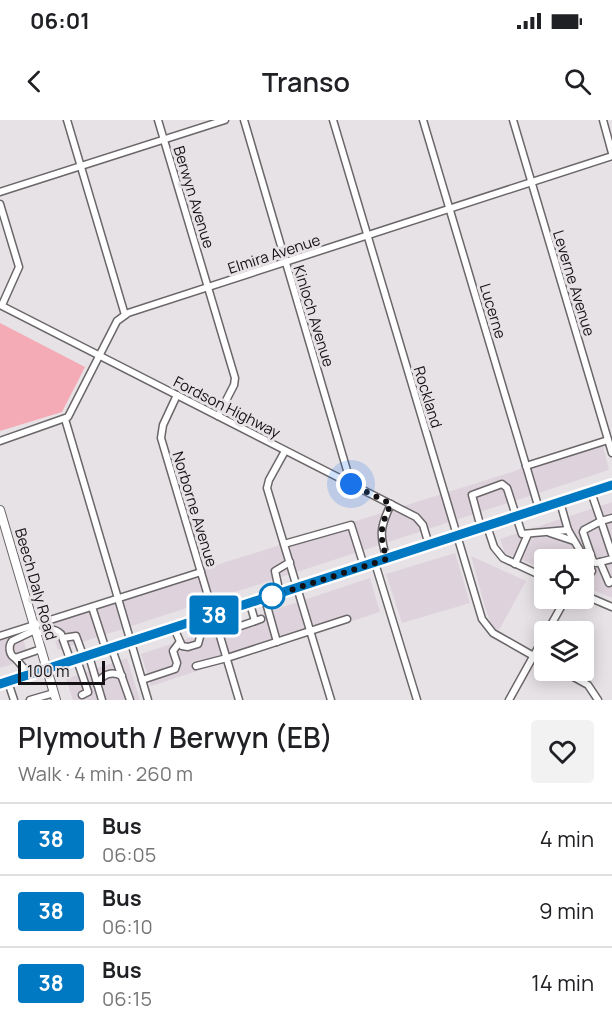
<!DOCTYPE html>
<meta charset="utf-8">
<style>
body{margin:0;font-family:Manrope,sans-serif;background:#f2f2f2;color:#202124;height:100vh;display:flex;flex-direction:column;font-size:22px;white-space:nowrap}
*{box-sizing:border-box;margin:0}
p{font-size:20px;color:#757577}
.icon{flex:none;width:33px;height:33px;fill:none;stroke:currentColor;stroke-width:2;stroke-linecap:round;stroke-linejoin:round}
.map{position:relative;height:580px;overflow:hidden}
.drawer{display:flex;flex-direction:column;background:#fff;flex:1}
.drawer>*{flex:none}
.badge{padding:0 12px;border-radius:4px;font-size:21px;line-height:39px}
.fabs{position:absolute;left:534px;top:429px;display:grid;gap:12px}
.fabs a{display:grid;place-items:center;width:60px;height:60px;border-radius:6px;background:#fff;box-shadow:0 3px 15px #0003;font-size:30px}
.scale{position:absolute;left:18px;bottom:15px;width:87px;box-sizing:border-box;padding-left:6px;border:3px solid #131113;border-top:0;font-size:16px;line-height:21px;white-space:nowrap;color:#131113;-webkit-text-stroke:4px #e7e2e6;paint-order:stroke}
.you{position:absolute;width:30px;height:30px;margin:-15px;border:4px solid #fff;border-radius:50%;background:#1a73e8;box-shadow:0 0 0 9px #1a73e833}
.map>.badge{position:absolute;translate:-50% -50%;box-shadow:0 0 0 3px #fff}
.round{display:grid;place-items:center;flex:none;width:63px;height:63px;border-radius:6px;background:#f2f2f2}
.head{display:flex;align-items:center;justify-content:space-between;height:102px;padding:0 18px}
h1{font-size:28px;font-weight:600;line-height:45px}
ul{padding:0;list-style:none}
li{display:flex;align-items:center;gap:18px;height:72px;padding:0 18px;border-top:2px solid #e0e0e0}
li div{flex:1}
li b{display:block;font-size:22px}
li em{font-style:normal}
li .badge{min-width:66px;font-weight:700;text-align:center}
.status{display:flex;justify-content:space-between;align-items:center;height:42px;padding:0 30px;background:#fff;direction:ltr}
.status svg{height:16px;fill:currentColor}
header{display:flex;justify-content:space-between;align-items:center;height:78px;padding:0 18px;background:#fff;font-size:27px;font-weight:600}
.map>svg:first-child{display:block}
</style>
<div class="status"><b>06:01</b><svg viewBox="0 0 49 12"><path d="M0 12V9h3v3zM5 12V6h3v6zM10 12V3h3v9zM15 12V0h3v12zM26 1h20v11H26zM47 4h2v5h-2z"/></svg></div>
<header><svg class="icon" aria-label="back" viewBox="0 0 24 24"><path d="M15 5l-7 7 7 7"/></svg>Transo<svg class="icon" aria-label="search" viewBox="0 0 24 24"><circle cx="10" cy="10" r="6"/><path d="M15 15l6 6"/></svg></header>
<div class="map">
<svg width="612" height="580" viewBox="0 0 612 580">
<rect width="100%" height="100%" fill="#e7e2e6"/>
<g fill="#ded3dc">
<path d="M 601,318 L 609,350 L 58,530 L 48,498 L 518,350 L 529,341 Z"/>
<path d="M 612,382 L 612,478 L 584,466 L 584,440 L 544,440 L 544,449 L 505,433 L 500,419 Z"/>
<path d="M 455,433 L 470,483 L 402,503 L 386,454 Z"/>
<path d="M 471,436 L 526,461 L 499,510 L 492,507 L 485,487 Z"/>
<path d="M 370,458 L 380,492 L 151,566 L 141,534 Z"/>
<path d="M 20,508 L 29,539 L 0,548 L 0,514 Z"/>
<path d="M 127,538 L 140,580 L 73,580 L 66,559 Z"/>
</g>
<path fill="#f4abb5" d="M 0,203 L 85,247 L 62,292 L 0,311 Z"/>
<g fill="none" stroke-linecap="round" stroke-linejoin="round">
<g stroke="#6a6669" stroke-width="9">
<g id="minor">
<path d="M 67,0 L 125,195"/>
<path d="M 158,0 L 235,258 L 234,265 L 218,296"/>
<path d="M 244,0 L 351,364"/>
<path d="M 333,0 L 482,499 L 493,513 L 544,542"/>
<path d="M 423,0 L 539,389"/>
<path d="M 513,0 L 612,333"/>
<path d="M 603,0 L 612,33"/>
<path d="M 0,72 L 225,0"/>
<path d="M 0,84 L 19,147 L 2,185"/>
<path d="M 0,185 L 416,397 L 423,405 L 429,425"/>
<path d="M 177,275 L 163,305 L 161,318 L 239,580"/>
<path d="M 65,299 L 148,580"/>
<path d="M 0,321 L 68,297 L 117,201 L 128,193 L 612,36"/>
<path d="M 285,331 L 269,360 L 267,368 L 331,580"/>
<path d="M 526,346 L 608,320"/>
<path d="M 591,372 L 601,401 L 612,398"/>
<path d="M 560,382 L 568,410 L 592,451 L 586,460"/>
<path d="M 487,406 L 494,427 L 503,438 L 544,457"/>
<path d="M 481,408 L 472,375 L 502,364 L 507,368 L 522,414 L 568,410"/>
<path d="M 550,413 L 574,421"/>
<path d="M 284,424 L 351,405 L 364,446"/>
<path d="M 612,434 L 601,401 L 584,410 L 583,412 L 593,441 L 596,443 L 612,439"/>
<path d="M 387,439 C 379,415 380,407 391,384"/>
<path d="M 600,442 L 609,463 L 612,461"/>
<path d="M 375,443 L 417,580"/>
<path d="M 515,444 L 528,414"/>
<path d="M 280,474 L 275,451 L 290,442"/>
<path d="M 584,475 L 612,487"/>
<path d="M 265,479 L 277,522"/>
<path d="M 250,484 L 255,501"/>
<path d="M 92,487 L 106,530"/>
<path d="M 230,490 L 236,507"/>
<path d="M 174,508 L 182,526 L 188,527 L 198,524 L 200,517 L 197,501"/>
<path d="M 35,510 L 12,521 C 8,526 9,535 15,538 L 41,529"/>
<path d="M 547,512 L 566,478"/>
<path d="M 220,513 L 261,499"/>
<path d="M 36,514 C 45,511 53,506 61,514 L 71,542"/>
<path d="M 0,516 L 201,452"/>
<path d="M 63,518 L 76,516 L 84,538"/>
<path d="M 112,529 L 130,580"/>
<path d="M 89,536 L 102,580"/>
<path d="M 15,538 L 30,555"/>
<path d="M 77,540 L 88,572 L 82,575"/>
<path d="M 196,546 L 227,538 L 347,499"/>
<path d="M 561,550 L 588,565 L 598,580"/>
<path d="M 142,560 L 175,549 L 177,543 L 173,531 L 179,523"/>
<path d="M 8,562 L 14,580"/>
<path d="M 97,564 C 103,554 112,551 122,556"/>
<path d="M 30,580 L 54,573"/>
<path d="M 509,580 L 544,517"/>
</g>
</g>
<g stroke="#6a6669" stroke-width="10">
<g id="major">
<path d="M 0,390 L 56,580"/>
<path d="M 0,564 L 612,365"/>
</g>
</g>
<use href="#minor" stroke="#fff" stroke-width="6"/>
<use href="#major" stroke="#fff" stroke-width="8"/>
</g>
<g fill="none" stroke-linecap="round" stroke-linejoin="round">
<g stroke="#fff" stroke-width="14">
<path id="line" d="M 0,564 L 612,365"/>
</g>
<use href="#line" stroke="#0079c2" stroke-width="9"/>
<path stroke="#131113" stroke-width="6" stroke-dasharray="0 10.8" d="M 272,476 L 387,439 C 379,415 380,407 391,384 L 351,364"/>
</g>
<circle fill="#fff" stroke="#0079c2" stroke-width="3" cx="272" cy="476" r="12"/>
<g text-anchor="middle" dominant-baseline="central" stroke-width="6" stroke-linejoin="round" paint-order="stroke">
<g font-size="15" fill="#131113" stroke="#e7e2e6">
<text transform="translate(194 77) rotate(73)">Berwyn Avenue</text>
<text transform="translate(274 134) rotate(-18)">Elmira Avenue</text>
<text transform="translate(574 163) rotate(73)">Leverne Avenue</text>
<text transform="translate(493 191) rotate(73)">Lucerne</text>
<text transform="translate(314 196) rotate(73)">Kinloch Avenue</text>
<text transform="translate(428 277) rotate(73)">Rockland</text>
<text transform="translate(227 287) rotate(27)">Fordson Highway</text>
<text transform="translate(195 389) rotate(73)">Norborne Avenue</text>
<text transform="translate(36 464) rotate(74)">Beech Daly Road</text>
</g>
</g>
</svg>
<div class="fabs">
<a><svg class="icon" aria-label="locate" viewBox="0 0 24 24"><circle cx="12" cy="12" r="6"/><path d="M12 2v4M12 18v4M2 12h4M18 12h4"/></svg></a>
<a><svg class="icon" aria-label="layers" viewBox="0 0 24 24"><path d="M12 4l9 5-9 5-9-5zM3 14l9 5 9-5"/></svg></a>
</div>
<div class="scale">100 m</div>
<div class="you" style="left:351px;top:364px"></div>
<b class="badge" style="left:214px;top:495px;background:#0079c2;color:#fff">38</b>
</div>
<section class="drawer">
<div class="head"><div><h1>Plymouth / Berwyn (EB)</h1><p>Walk · 4 min · 260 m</p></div><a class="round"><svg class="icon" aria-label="heart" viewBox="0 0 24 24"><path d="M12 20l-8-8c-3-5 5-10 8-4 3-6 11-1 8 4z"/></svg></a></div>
<ul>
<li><span class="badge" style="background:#0079c2;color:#fff">38</span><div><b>Bus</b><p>06:05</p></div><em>4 min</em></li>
<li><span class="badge" style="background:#0079c2;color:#fff">38</span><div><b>Bus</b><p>06:10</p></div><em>9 min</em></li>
<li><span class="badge" style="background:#0079c2;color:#fff">38</span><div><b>Bus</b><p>06:15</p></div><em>14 min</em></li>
</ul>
</section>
